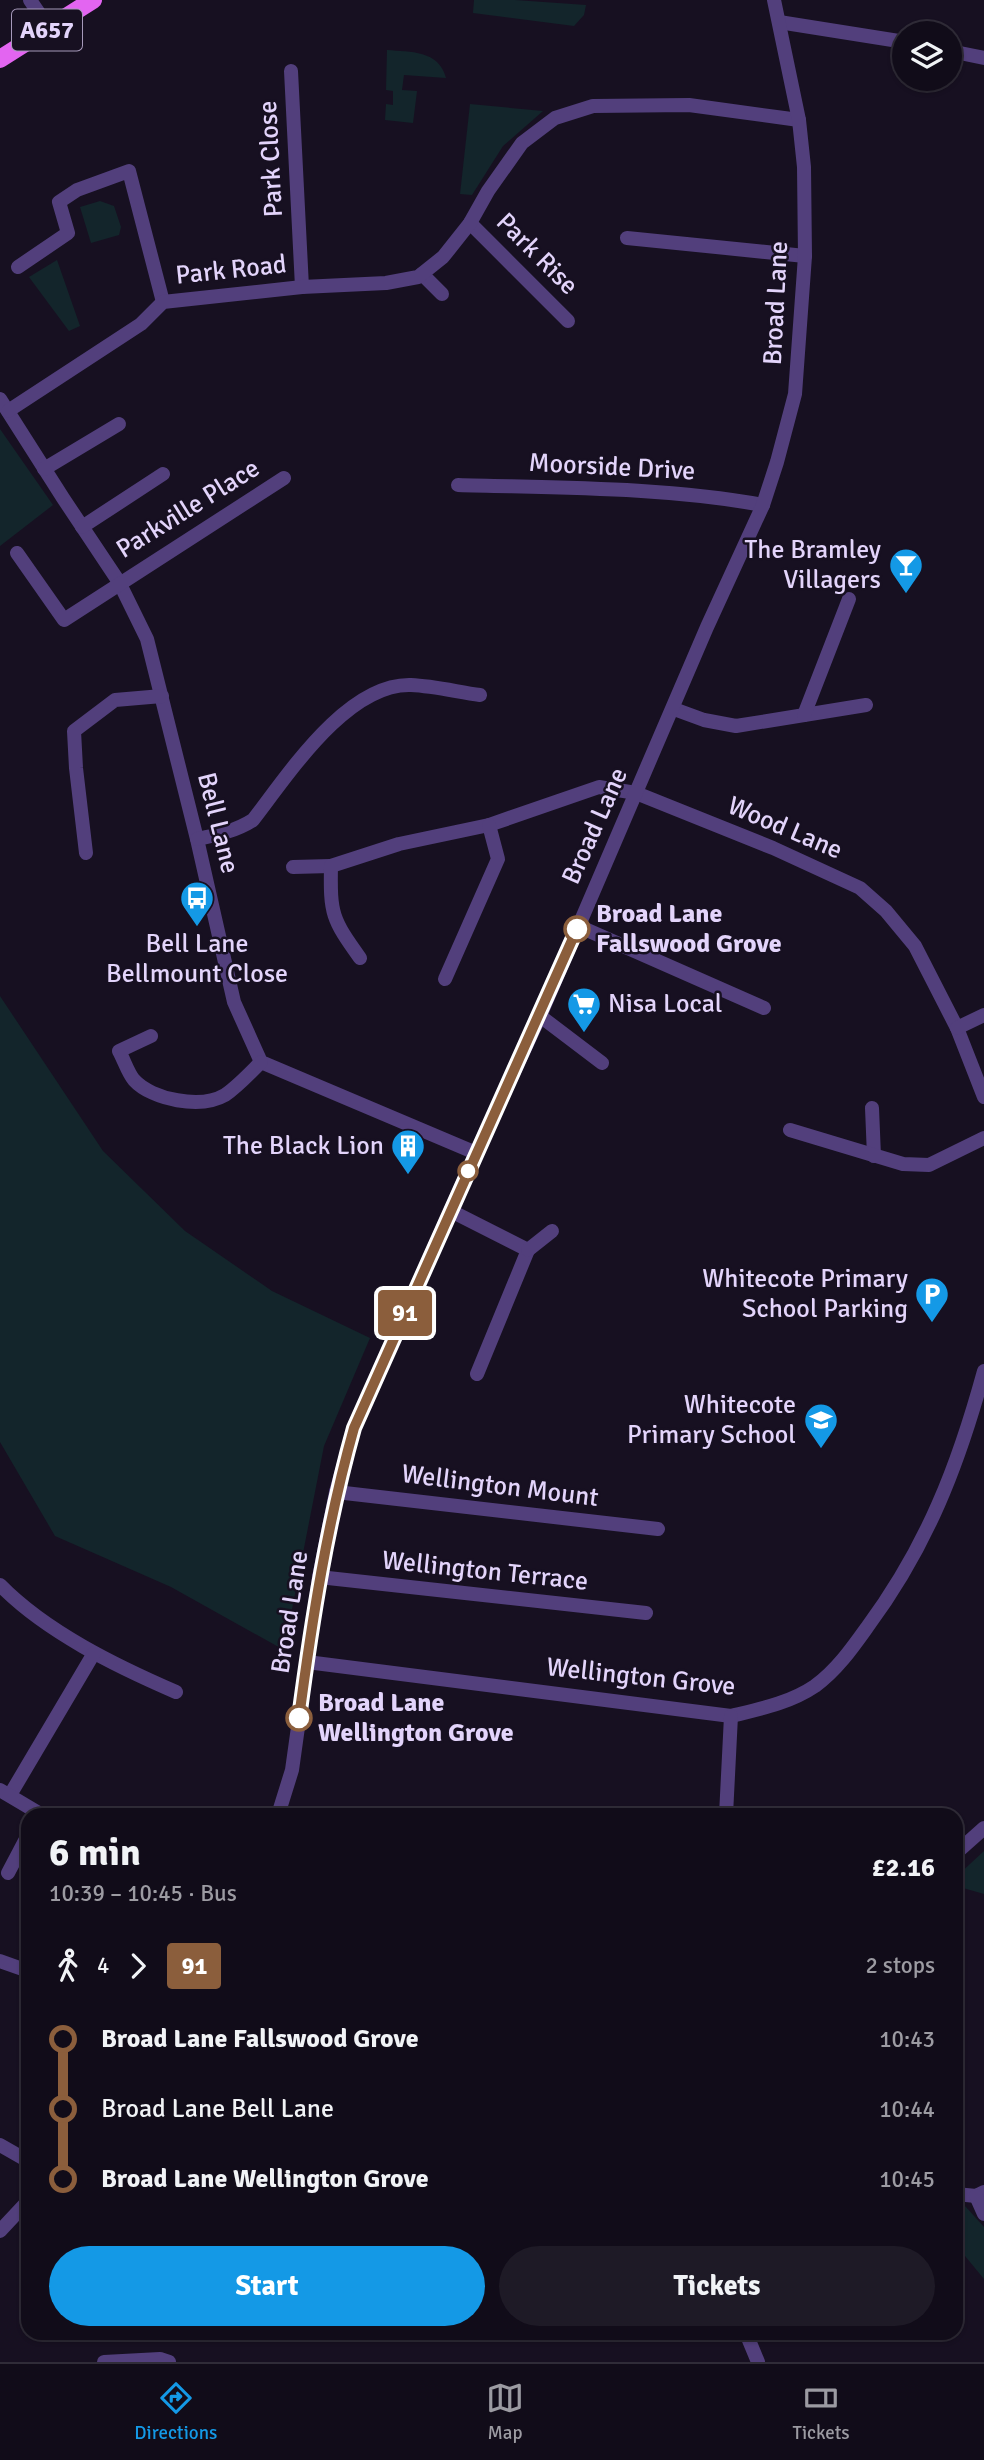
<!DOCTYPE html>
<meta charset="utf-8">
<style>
body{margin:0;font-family:Signika,sans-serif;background:#1e1a26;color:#f1f3f6;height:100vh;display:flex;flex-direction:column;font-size:26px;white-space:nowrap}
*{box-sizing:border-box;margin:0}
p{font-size:23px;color:#9c9ba2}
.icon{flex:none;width:38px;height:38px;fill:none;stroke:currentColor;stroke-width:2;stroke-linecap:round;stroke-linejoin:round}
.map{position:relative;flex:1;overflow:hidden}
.side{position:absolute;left:21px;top:1808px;width:942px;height:532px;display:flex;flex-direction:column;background:#110c19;border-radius:21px;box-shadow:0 2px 5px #0004,0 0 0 2px #302c38}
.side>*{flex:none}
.badge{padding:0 14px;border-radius:5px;font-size:24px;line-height:46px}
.tools{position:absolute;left:892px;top:21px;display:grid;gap:14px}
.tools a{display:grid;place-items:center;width:70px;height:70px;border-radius:50%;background:#110c19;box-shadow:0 2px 5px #0004,0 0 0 2px #302c38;font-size:35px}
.map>.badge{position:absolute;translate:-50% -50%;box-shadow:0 0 0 4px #fff}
.legs{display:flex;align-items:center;gap:10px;height:77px;padding:0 28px;font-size:23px}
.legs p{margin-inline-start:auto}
.headline{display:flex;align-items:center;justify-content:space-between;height:119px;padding:0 28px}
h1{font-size:38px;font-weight:700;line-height:52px}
.cta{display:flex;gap:14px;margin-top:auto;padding:14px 28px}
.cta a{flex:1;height:80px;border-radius:42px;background:#1499e6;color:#fff;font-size:28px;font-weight:700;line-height:80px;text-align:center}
.cta a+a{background:#1e1a26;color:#f1f3f6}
ul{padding:0 28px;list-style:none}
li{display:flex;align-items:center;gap:24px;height:70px;font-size:26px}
li i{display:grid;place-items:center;width:10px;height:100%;margin:0 9px;background:currentColor}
li i::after{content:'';width:18px;height:18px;margin:-9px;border:5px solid;border-radius:50%;background:#110c19}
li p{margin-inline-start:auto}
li:first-child i{background:linear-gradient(#0000 50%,currentColor 0)}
li:last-child i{background:linear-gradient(currentColor 50%,#0000 0)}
.tabs{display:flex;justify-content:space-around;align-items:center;height:98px;border-top:2px solid #302c38;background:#110c19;font-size:19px;color:#9c9ba2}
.tabs a{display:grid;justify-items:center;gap:4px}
.tabs .selected{color:#1499e6}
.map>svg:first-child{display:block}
</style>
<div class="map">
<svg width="984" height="2362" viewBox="0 0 984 2362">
<rect width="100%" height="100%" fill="#171021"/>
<g fill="#13252b">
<path d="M 474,0 L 515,0 L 586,5 L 584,15 L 574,26 L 473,13 Z"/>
<path d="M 387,50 C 410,52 439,50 446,78 L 404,75 L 402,90 L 417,91 L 413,123 L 385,120 L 386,104 L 393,105 L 393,91 L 386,90 Z"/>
<path d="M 470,104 L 543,111 L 503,146 L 472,195 L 460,194 Z"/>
<path d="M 100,201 L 114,206 L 121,227 L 119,235 L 91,243 L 80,207 Z"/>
<path d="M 57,260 L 80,326 L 69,331 L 29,277 Z"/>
<path d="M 0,429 L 53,505 L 0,546 Z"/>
<path d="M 0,996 L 103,1151 L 185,1231 L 272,1291 L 370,1338 L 324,1446 L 284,1650 L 171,1587 L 55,1536 L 0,1442 Z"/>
<path d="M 984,1851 L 984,1894 L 956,1886 L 956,1877 Z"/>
<path d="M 956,2200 L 965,2206 L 984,2227 L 984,2279 L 956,2245 Z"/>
</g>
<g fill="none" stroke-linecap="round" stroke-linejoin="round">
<g stroke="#523f7c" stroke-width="14">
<path d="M 30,0 L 49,28"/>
<path d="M 779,22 L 905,42"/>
<path d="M 950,51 L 984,58"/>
<path d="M 291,71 L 302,287"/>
<path d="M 470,223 L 568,321"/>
<path d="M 627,238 L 805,256"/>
<path d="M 18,267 L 68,233 L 59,202 L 77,190 L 129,171 L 163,302"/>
<path d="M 422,274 L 442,294"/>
<path d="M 0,399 L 63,498 L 119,582 L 147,639 L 197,839 L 234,1002 L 261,1062 L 476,1153"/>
<path d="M 8,411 L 141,324 L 163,302 L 302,287 L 386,283 L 418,277 L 443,257 L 470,223 L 488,191 L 522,143 L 555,118 L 593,106 L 689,105 L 799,120"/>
<path d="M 44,469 L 119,424"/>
<path d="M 458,485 C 560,488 663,487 763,505"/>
<path d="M 82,527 L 163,474"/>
<path d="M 17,553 L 64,620 L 284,478"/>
<path d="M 674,709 L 704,720 L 736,726 L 866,705"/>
<path d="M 804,715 L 849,599"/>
<path d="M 197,839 C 217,835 236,831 253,820 C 288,775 347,683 411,685 C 434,686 458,692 480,695"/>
<path d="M 86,853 L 76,768 L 74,731 L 115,700 L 162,696"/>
<path d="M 293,867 L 331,866"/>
<path d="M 578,926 L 764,1008"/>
<path d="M 360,958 C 332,919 330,914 331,866 L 399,844 L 489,825 L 599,787 L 636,793 L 773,848 L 860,888 L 886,911 L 915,946 L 957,1028 L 984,1097"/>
<path d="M 445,979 L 498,859 L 489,825"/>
<path d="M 540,1016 L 602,1063"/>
<path d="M 957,1028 L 984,1015"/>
<path d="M 151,1036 L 119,1051 C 124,1060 128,1073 134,1080 C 152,1100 201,1109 225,1095 C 238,1086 250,1073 261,1062"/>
<path d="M 872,1108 L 874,1156"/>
<path d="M 790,1130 L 903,1164 L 929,1165 L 984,1138"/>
<path d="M 451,1211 L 528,1250 L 477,1374"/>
<path d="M 528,1250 L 552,1231"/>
<path d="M 336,1492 L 658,1529"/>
<path d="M 319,1577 L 646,1613"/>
<path d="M 0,1585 C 46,1632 116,1666 176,1692"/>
<path d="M 307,1662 L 731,1716 C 760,1709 790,1703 815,1686 C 837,1670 853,1647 868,1626 C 927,1546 958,1466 984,1371"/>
<path d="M 10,1795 L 94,1653"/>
<path d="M 726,1815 L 731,1716"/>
<path d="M 956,1853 L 984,1828"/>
<path d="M 8,1873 L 28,1835"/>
<path d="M 0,1961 L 28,1971"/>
<path d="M 0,2145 L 28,2161"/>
<path d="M 956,2194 L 976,2196 L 984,2192"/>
<path d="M 976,2196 L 984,2214"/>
<path d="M 746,2333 L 758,2362"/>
<path d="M 104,2362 L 160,2359 L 169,2362"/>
</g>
<g stroke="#523f7c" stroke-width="14">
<path d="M 0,1790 L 42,1815"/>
<path d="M 278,1815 L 292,1770 L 319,1577 L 336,1492 L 354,1428 L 476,1153 L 540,1016 L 707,627 L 763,505 L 777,462 L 795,394 L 805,256 L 804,167 L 799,120 L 774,0"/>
<path d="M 0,2231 L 28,2201"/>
</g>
<path stroke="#e365f1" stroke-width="18" d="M 0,59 L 93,0"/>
</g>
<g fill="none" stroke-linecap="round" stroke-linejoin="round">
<g stroke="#fff" stroke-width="16">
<path id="line-1" d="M 299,1718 C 312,1620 327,1524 354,1428 L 577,929"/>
</g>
<use href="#line-1" stroke="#8b5e3c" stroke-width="10"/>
</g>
<defs>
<g id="bar-pin" transform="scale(1.75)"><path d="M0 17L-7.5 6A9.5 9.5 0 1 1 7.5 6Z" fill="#1499e6" stroke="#171021"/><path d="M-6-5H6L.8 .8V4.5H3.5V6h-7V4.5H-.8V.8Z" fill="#fff"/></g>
<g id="bus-pin" transform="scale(1.75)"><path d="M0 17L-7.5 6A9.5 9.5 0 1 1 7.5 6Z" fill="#1499e6" stroke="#171021"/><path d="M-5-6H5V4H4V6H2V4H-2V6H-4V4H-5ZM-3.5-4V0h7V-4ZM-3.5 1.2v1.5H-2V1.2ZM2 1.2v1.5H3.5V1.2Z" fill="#fff"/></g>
<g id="supermarket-pin" transform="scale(1.75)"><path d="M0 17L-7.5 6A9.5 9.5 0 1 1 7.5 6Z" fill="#1499e6" stroke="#171021"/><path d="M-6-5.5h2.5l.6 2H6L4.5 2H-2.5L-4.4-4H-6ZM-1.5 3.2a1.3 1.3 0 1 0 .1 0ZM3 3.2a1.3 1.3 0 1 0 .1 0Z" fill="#fff"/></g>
<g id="building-pin" transform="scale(1.75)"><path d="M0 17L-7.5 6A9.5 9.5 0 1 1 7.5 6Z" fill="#1499e6" stroke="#171021"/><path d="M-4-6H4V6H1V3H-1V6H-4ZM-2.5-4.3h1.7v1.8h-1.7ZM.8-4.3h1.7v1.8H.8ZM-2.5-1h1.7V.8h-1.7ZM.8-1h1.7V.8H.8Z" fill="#fff"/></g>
<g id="parking-pin" transform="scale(1.75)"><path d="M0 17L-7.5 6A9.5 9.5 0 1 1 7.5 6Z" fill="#1499e6" stroke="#171021"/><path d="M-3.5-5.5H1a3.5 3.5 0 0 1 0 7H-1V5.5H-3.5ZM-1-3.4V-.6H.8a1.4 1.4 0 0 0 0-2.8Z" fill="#fff"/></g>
<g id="school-pin" transform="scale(1.75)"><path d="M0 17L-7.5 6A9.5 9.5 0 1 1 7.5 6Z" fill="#1499e6" stroke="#171021"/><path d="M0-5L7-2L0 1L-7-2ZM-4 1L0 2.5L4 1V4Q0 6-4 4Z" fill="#fff"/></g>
</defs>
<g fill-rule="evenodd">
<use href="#bar-pin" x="906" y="565"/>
<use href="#bus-pin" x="197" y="898"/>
<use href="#supermarket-pin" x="584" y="1004"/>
<use href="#building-pin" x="408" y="1146"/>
<use href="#parking-pin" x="932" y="1294"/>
<use href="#school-pin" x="821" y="1420"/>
</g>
<g fill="#fff" stroke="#8b5e3c" stroke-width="3.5">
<circle cx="577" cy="929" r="12"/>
<circle cx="468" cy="1171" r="9"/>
<circle cx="299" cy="1718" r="12"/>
</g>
<g text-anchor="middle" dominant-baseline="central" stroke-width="5" stroke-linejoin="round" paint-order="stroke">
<rect fill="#171021" stroke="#a699ba" stroke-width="2" x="12" y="9.5" width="70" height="41" rx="5"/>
<g font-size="24" font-weight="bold" fill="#e3d4fb">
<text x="47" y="30">A657</text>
</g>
<g font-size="26" fill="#e3d4fb" stroke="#171021">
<text transform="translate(271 159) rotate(-93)">Park Close</text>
<text transform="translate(537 254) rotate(45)">Park Rise</text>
<text transform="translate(231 270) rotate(-6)">Park Road</text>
<text transform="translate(776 303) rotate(-87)">Broad Lane</text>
<text transform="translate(612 467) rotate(3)">Moorside Drive</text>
<text transform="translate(188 509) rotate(-32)">Parkville Place</text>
<text transform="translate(218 823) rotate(76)">Bell Lane</text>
<text transform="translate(595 826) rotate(-66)">Broad Lane</text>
<text transform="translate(785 828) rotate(23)">Wood Lane</text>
<text transform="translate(500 1486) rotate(7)">Wellington Mount</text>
<text transform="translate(485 1571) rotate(6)">Wellington Terrace</text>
<text transform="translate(290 1612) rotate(-81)">Broad Lane</text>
<text transform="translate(641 1677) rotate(6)">Wellington Grove</text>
</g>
<g font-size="26" fill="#e3d4fb" stroke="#171021" text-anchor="end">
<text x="881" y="550">The Bramley<tspan x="881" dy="30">Villagers</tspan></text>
<text x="197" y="944" text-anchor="middle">Bell Lane<tspan x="197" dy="30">Bellmount Close</tspan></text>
<text x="608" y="1004" text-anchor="start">Nisa Local</text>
<text x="384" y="1146">The Black Lion</text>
<text x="908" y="1279">Whitecote Primary<tspan x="908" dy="30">School Parking</tspan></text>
<text x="796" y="1405">Whitecote<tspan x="796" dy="30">Primary School</tspan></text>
</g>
<g font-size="26" font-weight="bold" fill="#e3d4fb" stroke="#171021" text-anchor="start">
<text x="596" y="914">Broad Lane<tspan x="596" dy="30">Fallswood Grove</tspan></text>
<text x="318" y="1703">Broad Lane<tspan x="318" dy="30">Wellington Grove</tspan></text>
</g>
</g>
</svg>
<div class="tools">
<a><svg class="icon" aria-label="layers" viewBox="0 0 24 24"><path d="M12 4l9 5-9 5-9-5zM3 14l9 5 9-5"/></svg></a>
</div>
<b class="badge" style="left:405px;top:1313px;background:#8b5e3c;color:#fff">91</b>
<section class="side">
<div class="headline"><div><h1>6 min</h1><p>10:39 – 10:45 · Bus</p></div><b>£2.16</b></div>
<div class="legs"><svg class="icon" aria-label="walk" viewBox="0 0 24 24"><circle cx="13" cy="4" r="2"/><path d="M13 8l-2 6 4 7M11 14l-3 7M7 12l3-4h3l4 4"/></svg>4<svg class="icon" aria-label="forward" viewBox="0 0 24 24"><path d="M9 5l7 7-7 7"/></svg><b class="badge" style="background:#8b5e3c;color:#fff">91</b><p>2 stops</p></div>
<ul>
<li><i style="color:#8b5e3c"></i><b>Broad Lane Fallswood Grove</b><p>10:43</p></li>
<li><i style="color:#8b5e3c"></i><span>Broad Lane Bell Lane</span><p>10:44</p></li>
<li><i style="color:#8b5e3c"></i><b>Broad Lane Wellington Grove</b><p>10:45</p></li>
</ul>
<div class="cta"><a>Start</a><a>Tickets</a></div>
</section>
</div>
<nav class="tabs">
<a class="selected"><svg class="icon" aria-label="directions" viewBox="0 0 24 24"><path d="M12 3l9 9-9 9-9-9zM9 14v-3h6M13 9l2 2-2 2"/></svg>Directions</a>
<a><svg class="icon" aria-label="map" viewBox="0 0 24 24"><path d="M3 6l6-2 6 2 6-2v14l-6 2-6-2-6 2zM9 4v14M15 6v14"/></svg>Map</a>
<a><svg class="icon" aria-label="tickets" viewBox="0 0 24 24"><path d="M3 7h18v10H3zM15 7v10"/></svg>Tickets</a>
</nav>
